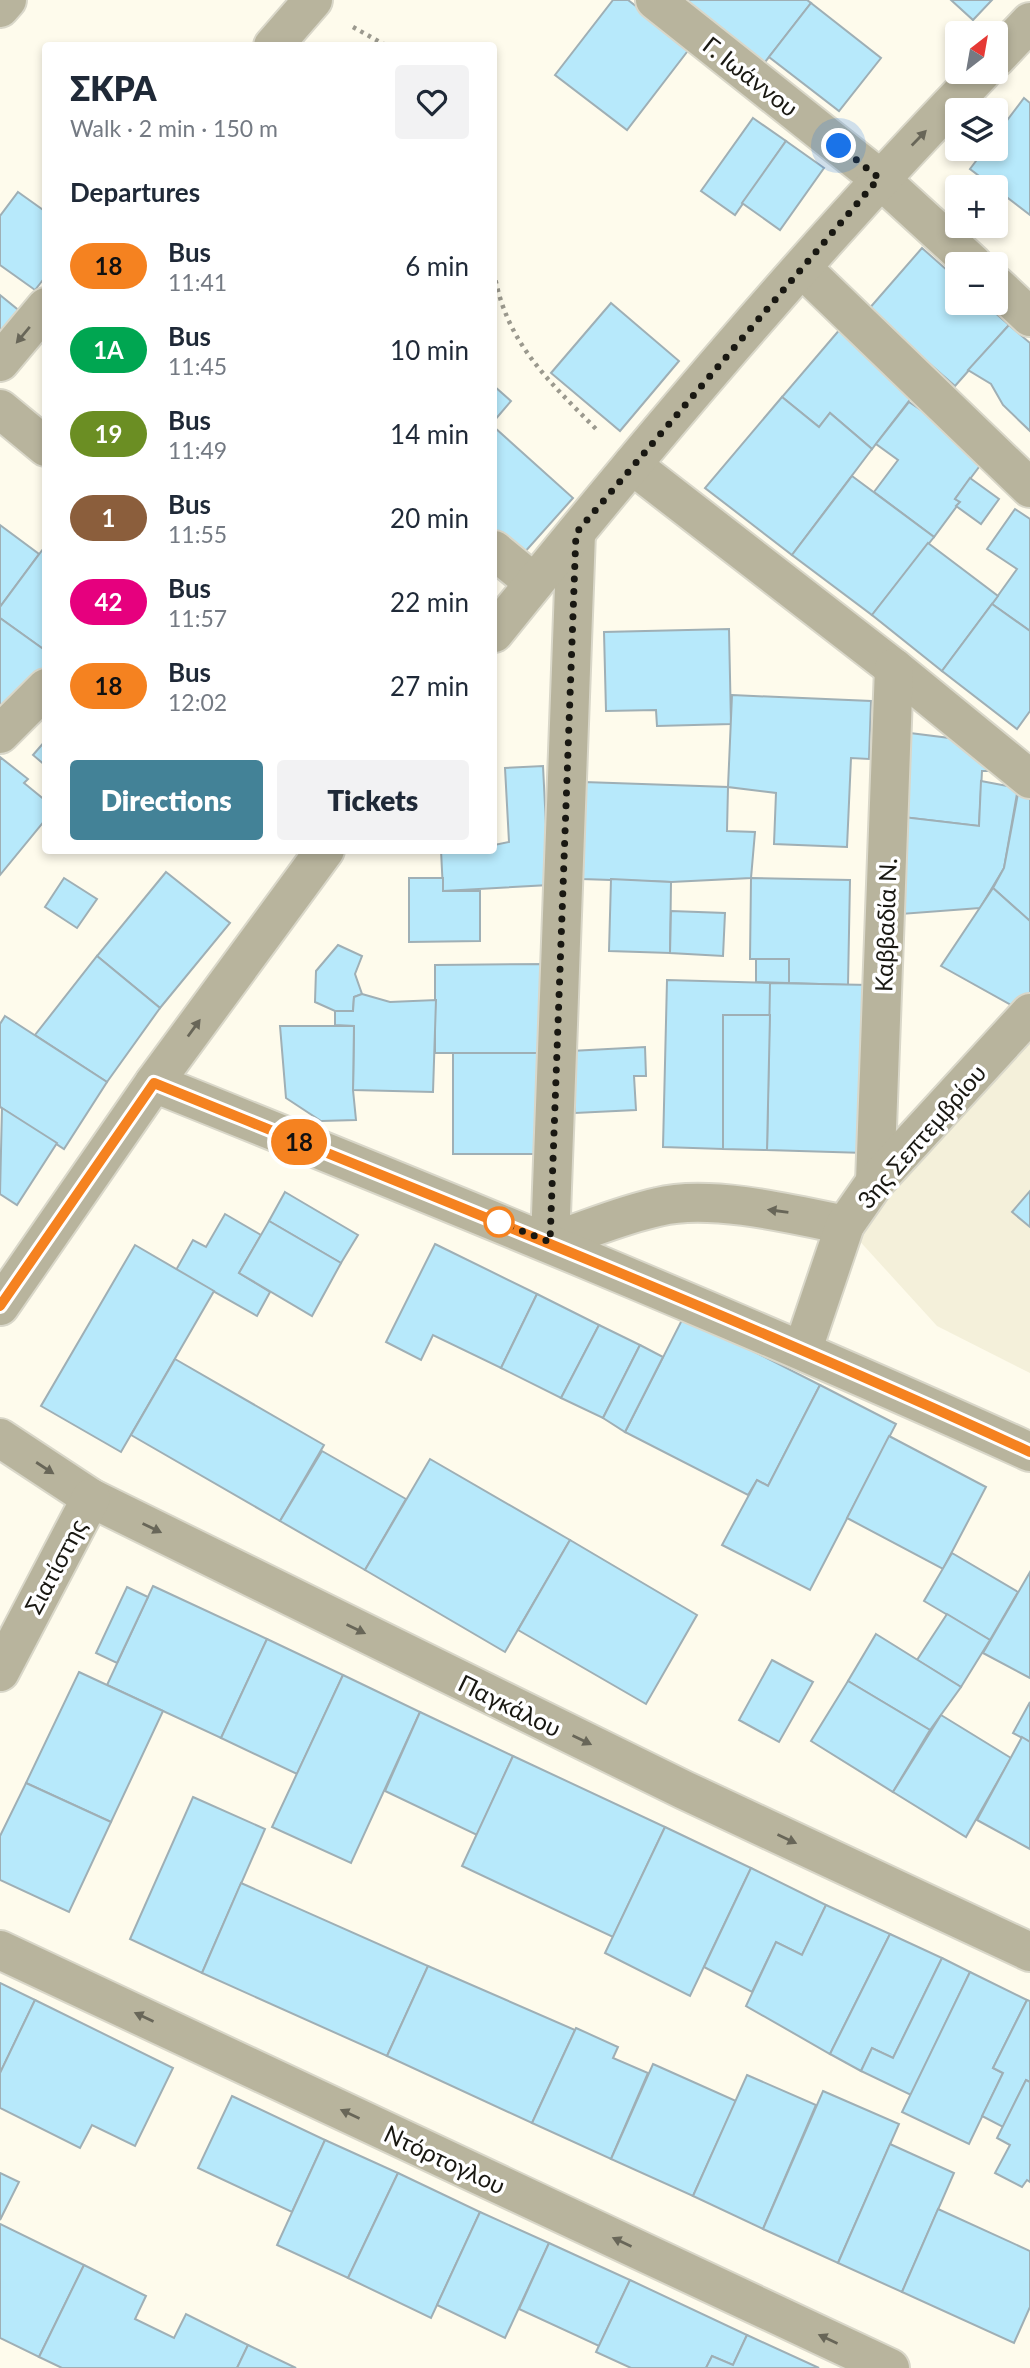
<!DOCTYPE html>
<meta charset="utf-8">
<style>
body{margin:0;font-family:Lato,sans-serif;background:#f2f2f3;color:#1f2937;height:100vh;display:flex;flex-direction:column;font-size:26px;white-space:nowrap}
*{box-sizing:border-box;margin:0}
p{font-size:23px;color:#747a83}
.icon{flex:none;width:38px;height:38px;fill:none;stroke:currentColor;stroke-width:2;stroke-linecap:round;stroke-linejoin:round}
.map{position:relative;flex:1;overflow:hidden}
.sheet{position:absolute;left:42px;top:42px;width:455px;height:812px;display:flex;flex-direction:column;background:#fff;border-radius:7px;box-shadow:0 4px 10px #0003}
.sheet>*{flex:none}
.badge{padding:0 14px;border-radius:23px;font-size:24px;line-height:46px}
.needle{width:46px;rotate:31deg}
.fabs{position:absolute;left:945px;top:21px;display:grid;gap:14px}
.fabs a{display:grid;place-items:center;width:63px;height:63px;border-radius:7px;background:#fff;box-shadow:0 4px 10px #0003;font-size:35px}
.you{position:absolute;width:35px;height:35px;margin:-18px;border:5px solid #fff;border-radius:50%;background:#1a73e8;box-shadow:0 0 0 10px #1a73e833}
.map>.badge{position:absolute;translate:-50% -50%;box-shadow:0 0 0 4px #fff}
h2{padding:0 28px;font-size:26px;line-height:63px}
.round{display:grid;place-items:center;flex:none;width:74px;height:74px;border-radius:7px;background:#f2f2f3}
.overview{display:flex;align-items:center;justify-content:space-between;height:119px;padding:0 28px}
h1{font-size:33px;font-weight:800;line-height:52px}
.action{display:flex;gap:14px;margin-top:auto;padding:14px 28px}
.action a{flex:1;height:80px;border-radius:7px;background:#438297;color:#fff;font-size:28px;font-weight:800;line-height:80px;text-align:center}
.action a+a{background:#f2f2f3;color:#1f2937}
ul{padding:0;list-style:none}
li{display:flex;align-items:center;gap:21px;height:84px;padding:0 28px}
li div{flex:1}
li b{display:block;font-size:26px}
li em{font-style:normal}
li .badge{min-width:77px;font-weight:700;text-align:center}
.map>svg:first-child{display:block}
</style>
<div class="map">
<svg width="1030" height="2368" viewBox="0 0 1030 2368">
<rect width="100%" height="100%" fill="#fefbec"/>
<path fill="#f4f0da" d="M 1030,1013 L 1030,1373 L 937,1326 L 845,1225 Z"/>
<g fill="#b7e9fb" stroke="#9fafb5" stroke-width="2">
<path d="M 613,0 L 628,0 L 690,48 L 627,130 L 555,75 Z"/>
<path d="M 678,0 L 807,0 L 811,3 L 762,66 Z"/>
<path d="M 951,0 L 992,0 L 973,20 Z"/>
<path d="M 811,3 L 881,58 L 839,111 L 769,57 Z"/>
<path d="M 1024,98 L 1030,103 L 1030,215 L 970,169 L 985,149 L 996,149 L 996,135 Z"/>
<path d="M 753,118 L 786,141 L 735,215 L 701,191 Z"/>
<path d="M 786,141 L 824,168 L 780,230 L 742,203 Z"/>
<path d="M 18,192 L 46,212 L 46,276 L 35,290 L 0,265 L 0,216 Z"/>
<path d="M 922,248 L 957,279 L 957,303 L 984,303 L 1009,325 L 955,386 L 868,310 Z"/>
<path d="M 0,295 L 22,313 L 0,339 Z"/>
<path d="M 611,303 L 679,361 L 620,431 L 551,373 Z"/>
<path d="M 1009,325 L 1030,343 L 1030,431 L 1003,405 L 991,384 L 968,370 Z"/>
<path d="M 841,328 L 915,393 L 872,449 L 830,413 L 819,427 L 782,397 Z"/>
<path d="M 494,386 L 511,401 L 494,421 Z"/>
<path d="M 782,397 L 819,427 L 830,413 L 872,449 L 792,555 L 705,488 Z"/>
<path d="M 909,402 L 988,455 L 955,499 L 960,502 L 934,537 L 874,492 L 898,460 L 876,444 Z"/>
<path d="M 494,427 L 573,498 L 515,563 L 494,543 Z"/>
<path d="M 852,476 L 934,537 L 872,615 L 792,555 Z"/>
<path d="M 970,478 L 999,499 L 981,524 L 956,506 L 960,502 L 955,499 Z"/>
<path d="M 1015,509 L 1030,519 L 1030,631 L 992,604 L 1017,569 L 987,549 Z"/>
<path d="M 0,525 L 39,554 L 0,607 Z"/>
<path d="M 928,543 L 998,596 L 942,671 L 872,615 Z"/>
<path d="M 46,545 L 46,651 L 0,618 L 0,607 Z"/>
<path d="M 992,604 L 1030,631 L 1030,711 L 1017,729 L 942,671 Z"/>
<path d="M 0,618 L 46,651 L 46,664 L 0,726 Z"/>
<path d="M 729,629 L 731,724 L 657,726 L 656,710 L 606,711 L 604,632 Z"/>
<path d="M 732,695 L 871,701 L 869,759 L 851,758 L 847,847 L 774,844 L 776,793 L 728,787 Z"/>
<path d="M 910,733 L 981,742 L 992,771 L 982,771 L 979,826 L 903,817 Z"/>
<path d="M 46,740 L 46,766 L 33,755 Z"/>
<path d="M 0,757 L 28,779 L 24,783 L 46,801 L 46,819 L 0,875 Z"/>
<path d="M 543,766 L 549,885 L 443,891 L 441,850 L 494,850 L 494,845 L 509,842 L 505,768 Z"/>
<path d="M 981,781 L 1018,788 L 1004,868 L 980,908 L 901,914 L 903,817 L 979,826 Z"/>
<path d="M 584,782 L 728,787 L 727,831 L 755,832 L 751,878 L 671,882 L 582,879 Z"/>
<path d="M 1019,788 L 1030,798 L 1030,921 L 993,888 L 1004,868 Z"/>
<path d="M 166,872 L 230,923 L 160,1008 L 97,956 Z"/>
<path d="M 64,878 L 97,899 L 77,928 L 45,907 Z"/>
<path d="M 409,878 L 443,878 L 443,891 L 480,891 L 480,941 L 409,942 Z"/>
<path d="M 751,878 L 850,880 L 848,985 L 789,983 L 789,959 L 750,959 Z"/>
<path d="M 611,879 L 671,882 L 670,953 L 609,951 Z"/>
<path d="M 993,888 L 1030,921 L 1030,993 L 1020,1010 L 941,966 Z"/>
<path d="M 671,911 L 725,913 L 723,956 L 670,953 Z"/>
<path d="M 338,945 L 362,956 L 355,974 L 362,994 L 354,997 L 353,1011 L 335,1011 L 315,1002 L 316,971 Z"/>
<path d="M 97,956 L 160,1008 L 107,1082 L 35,1035 Z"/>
<path d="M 756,959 L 789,959 L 789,983 L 756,982 Z"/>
<path d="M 550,964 L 550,1053 L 435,1053 L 435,965 Z"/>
<path d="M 667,980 L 770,983 L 770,1015 L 723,1015 L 723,1149 L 663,1147 Z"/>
<path d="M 770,983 L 869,985 L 865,1153 L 767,1150 Z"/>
<path d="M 362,994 L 390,1002 L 436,1000 L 433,1092 L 353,1090 L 354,1026 L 335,1025 L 335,1011 L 353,1011 L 354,997 Z"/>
<path d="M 723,1015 L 770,1015 L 767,1150 L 723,1149 Z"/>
<path d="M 5,1016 L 107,1082 L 64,1149 L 0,1107 L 0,1024 Z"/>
<path d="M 280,1026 L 354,1026 L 353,1090 L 356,1120 L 321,1121 L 286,1098 Z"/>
<path d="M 645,1047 L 646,1076 L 634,1076 L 636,1110 L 575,1113 L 571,1051 Z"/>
<path d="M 453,1053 L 550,1053 L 552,1154 L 453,1154 Z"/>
<path d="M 2,1108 L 57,1143 L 17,1205 L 0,1194 Z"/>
<path d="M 1030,1191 L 1030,1227 L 1012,1212 Z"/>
<path d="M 285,1192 L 358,1235 L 341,1263 L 269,1221 Z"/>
<path d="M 225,1214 L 261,1235 L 239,1273 L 270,1292 L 257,1316 L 176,1270 L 193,1240 L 206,1247 Z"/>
<path d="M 269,1221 L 341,1263 L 312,1316 L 239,1273 Z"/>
<path d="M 435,1244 L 537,1294 L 501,1368 L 433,1335 L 421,1360 L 386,1342 Z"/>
<path d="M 135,1245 L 214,1291 L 121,1452 L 41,1406 Z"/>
<path d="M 537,1294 L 599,1325 L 561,1398 L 501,1368 Z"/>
<path d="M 684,1316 L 820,1385 L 768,1486 L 757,1480 L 748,1495 L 625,1432 Z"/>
<path d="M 599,1325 L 640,1345 L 603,1418 L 561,1398 Z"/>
<path d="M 640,1345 L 663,1357 L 625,1432 L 603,1418 Z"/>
<path d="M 175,1359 L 324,1445 L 280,1521 L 131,1435 Z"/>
<path d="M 820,1385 L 896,1424 L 810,1590 L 722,1545 L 757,1480 L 768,1486 Z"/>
<path d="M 889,1436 L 986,1487 L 943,1569 L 847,1518 Z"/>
<path d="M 322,1451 L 406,1499 L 365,1570 L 280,1521 Z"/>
<path d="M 430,1459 L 570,1540 L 505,1652 L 365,1570 Z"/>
<path d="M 570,1540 L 697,1615 L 646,1704 L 518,1630 Z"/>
<path d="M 952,1553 L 1018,1592 L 990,1640 L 924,1601 Z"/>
<path d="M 1030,1572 L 1030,1678 L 983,1653 Z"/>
<path d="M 153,1586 L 267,1639 L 221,1738 L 107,1685 Z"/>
<path d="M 127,1587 L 148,1597 L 117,1663 L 96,1653 Z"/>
<path d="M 947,1614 L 990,1640 L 961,1687 L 917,1660 Z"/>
<path d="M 876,1634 L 961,1687 L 930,1730 L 848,1681 Z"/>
<path d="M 267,1639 L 343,1675 L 297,1774 L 221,1738 Z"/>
<path d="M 772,1660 L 813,1682 L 779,1742 L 739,1720 Z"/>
<path d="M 79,1672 L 163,1711 L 111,1822 L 26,1783 Z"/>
<path d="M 343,1675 L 420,1712 L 351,1863 L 272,1827 Z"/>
<path d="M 848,1681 L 930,1730 L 893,1792 L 811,1741 Z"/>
<path d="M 1030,1702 L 1030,1742 L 1013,1733 Z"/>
<path d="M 420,1712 L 513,1756 L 477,1835 L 385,1791 Z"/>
<path d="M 941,1715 L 1011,1758 L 966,1837 L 893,1792 Z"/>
<path d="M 1022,1737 L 1030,1742 L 1030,1849 L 977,1820 Z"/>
<path d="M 513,1756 L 665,1827 L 613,1937 L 462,1866 Z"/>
<path d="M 26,1783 L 111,1822 L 69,1912 L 0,1880 L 0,1836 Z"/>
<path d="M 193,1797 L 265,1829 L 202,1973 L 130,1939 Z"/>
<path d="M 665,1827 L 751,1868 L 690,1996 L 605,1953 Z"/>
<path d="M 751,1868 L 826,1905 L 802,1955 L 776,1942 L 752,1992 L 704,1967 Z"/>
<path d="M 241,1883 L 428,1966 L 387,2056 L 202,1973 Z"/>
<path d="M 826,1905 L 890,1934 L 830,2054 L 746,2006 L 776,1942 L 802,1955 Z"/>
<path d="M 890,1934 L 942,1958 L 893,2058 L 872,2048 L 861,2071 L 830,2054 Z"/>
<path d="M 942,1958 L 970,1972 L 911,2095 L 861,2071 L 872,2048 L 893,2058 Z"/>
<path d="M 428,1966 L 575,2030 L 532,2123 L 387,2056 Z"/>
<path d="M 970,1972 L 1027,2000 L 993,2068 L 1003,2073 L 969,2144 L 902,2112 Z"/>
<path d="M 0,1983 L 35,2000 L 0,2073 Z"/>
<path d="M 35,2000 L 173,2068 L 135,2146 L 92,2125 L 80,2148 L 0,2108 L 0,2073 Z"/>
<path d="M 1027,2000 L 1030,2001 L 1030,2082 L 1026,2080 L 1003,2127 L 982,2116 L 1003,2073 L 993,2068 Z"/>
<path d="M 576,2028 L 618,2047 L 613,2058 L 648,2073 L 611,2159 L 532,2123 Z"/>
<path d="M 653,2064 L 736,2101 L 693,2196 L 611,2159 Z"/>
<path d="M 747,2075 L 816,2105 L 763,2229 L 693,2196 Z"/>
<path d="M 1026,2080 L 1030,2082 L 1030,2182 L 1027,2180 L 1022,2187 L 995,2173 L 1010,2145 L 997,2138 Z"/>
<path d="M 823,2091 L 899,2124 L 838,2263 L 763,2229 Z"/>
<path d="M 232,2096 L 325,2140 L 292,2212 L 198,2168 Z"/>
<path d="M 325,2140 L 398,2173 L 348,2278 L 277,2245 Z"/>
<path d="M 890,2144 L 954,2173 L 902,2292 L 838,2263 Z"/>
<path d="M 0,2173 L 19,2182 L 0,2220 Z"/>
<path d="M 398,2173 L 480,2212 L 431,2318 L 348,2278 Z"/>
<path d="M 938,2209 L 1030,2251 L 1030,2307 L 1014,2343 L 902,2292 Z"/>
<path d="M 480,2212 L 549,2243 L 505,2338 L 437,2305 Z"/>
<path d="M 0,2224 L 84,2265 L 39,2357 L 0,2338 Z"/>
<path d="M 549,2243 L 630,2280 L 599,2346 L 519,2309 Z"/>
<path d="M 84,2265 L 146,2296 L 135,2319 L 174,2338 L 186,2314 L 248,2345 L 237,2368 L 62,2368 L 39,2357 Z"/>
<path d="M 630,2280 L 747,2335 L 733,2365 L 712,2356 L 706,2368 L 631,2368 L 596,2352 Z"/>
<path d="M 747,2335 L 819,2368 L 706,2368 L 712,2356 L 733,2365 Z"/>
<path d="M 248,2345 L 296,2368 L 237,2368 Z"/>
</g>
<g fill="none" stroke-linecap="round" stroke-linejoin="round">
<g stroke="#d9d7c9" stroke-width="42">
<g id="minor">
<path d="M 655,0 L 879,178 L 973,264"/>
<path d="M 0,8 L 7,0"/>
<path d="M 273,46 L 313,0"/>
<path d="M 996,58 L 1030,22"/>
<path d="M 803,269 L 1030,488"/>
<path d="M 996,285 L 1030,317"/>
<path d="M 0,362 L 46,307"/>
<path d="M 0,409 L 46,447"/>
<path d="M 632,465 L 894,668 L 1030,779"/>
<path d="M 576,533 L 550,1242 C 585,1231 621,1215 658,1207 C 709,1194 793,1214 845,1225"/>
<path d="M 494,550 L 534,583"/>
<path d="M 494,633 C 649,441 811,249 982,72"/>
<path d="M 0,734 L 46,688"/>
<path d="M 154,1083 C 448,1201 741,1321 1030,1452"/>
<path d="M 875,1182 L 894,668"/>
<path d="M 0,1306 L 154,1083 L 325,850"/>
<path d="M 803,1349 L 845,1225 L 875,1182 L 1030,1013"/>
<path d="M 0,1438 L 91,1498 L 684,1790 L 1030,1952"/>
<path d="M 0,1672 L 91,1498"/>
<path d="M 0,1950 L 890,2368"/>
</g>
</g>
<g stroke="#9b998e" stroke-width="4.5" stroke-dasharray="3.5 5" stroke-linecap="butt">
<path d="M 353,27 L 387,46"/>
<path d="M 494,272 C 506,343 548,380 596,429"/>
</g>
<use href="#minor" stroke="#b8b49d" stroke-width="38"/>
</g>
<defs><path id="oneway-solid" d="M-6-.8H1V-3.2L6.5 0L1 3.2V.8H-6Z" transform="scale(1.75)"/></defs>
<g fill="#686658">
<use href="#oneway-solid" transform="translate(919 138) rotate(-46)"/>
<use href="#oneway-solid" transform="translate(23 335) rotate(130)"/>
<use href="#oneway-solid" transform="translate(194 1028) rotate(-54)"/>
<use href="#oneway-solid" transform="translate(778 1211) rotate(-172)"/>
<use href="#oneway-solid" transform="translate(45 1468) rotate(33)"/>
<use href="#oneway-solid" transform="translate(152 1528) rotate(26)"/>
<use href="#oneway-solid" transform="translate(356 1629) rotate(26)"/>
<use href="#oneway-solid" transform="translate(582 1740) rotate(26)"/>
<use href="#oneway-solid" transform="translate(787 1839) rotate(25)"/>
<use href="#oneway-solid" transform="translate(144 2017) rotate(-155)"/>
<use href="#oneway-solid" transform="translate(350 2114) rotate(-155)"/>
<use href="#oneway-solid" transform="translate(622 2242) rotate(-155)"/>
<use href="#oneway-solid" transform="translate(828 2339) rotate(-155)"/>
</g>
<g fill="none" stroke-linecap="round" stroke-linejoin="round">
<g stroke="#fff" stroke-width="16">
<path id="line" d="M 0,1306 L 154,1083 C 448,1202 742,1319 1030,1452"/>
</g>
<use href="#line" stroke="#f58220" stroke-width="10"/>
<path stroke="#191812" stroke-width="7" stroke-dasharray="0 12.6" d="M 499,1222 L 550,1242 L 576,533 L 879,178 L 839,146"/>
</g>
<circle fill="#fff" stroke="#f58220" stroke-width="3.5" cx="499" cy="1222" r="14"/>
<g text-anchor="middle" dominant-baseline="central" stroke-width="7" stroke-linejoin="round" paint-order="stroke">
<g font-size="24" fill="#191812" stroke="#fff">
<text transform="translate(751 76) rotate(38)">Γ. Ιωάννου</text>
<text transform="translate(885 925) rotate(-88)">Καββαδία Ν.</text>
<text transform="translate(921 1136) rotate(-49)">3ης Σεπτεμβρίου</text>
<text transform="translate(55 1566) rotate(-62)">Σιατίστης</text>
<text transform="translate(510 1705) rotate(26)">Παγκάλου</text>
<text transform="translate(445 2159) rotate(25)">Ντόρτογλου</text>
</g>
</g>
</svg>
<div class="fabs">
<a><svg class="needle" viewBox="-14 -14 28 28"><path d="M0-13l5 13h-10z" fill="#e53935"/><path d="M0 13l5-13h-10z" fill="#747a83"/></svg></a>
<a><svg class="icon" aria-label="layers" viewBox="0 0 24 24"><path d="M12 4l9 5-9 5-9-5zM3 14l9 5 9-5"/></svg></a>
<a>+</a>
<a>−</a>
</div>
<div class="you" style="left:839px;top:146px"></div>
<b class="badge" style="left:299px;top:1142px;background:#f58220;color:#111">18</b>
<section class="sheet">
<div class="overview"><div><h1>ΣΚΡΑ</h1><p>Walk · 2 min · 150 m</p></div><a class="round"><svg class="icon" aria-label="heart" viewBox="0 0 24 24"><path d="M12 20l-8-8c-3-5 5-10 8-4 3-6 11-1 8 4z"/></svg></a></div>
<h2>Departures</h2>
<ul>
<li><span class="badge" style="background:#f58220;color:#111">18</span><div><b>Bus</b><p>11:41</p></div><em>6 min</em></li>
<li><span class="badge" style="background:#00a651;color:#fff">1Α</span><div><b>Bus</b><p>11:45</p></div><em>10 min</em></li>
<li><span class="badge" style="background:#6b8e23;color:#fff">19</span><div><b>Bus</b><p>11:49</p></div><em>14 min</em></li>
<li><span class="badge" style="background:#8b5e3c;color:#fff">1</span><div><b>Bus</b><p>11:55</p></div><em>20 min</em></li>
<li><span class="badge" style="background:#e6007e;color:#fff">42</span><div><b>Bus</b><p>11:57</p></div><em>22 min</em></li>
<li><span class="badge" style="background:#f58220;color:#111">18</span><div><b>Bus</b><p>12:02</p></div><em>27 min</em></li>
</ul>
<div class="action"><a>Directions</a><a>Tickets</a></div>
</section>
</div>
